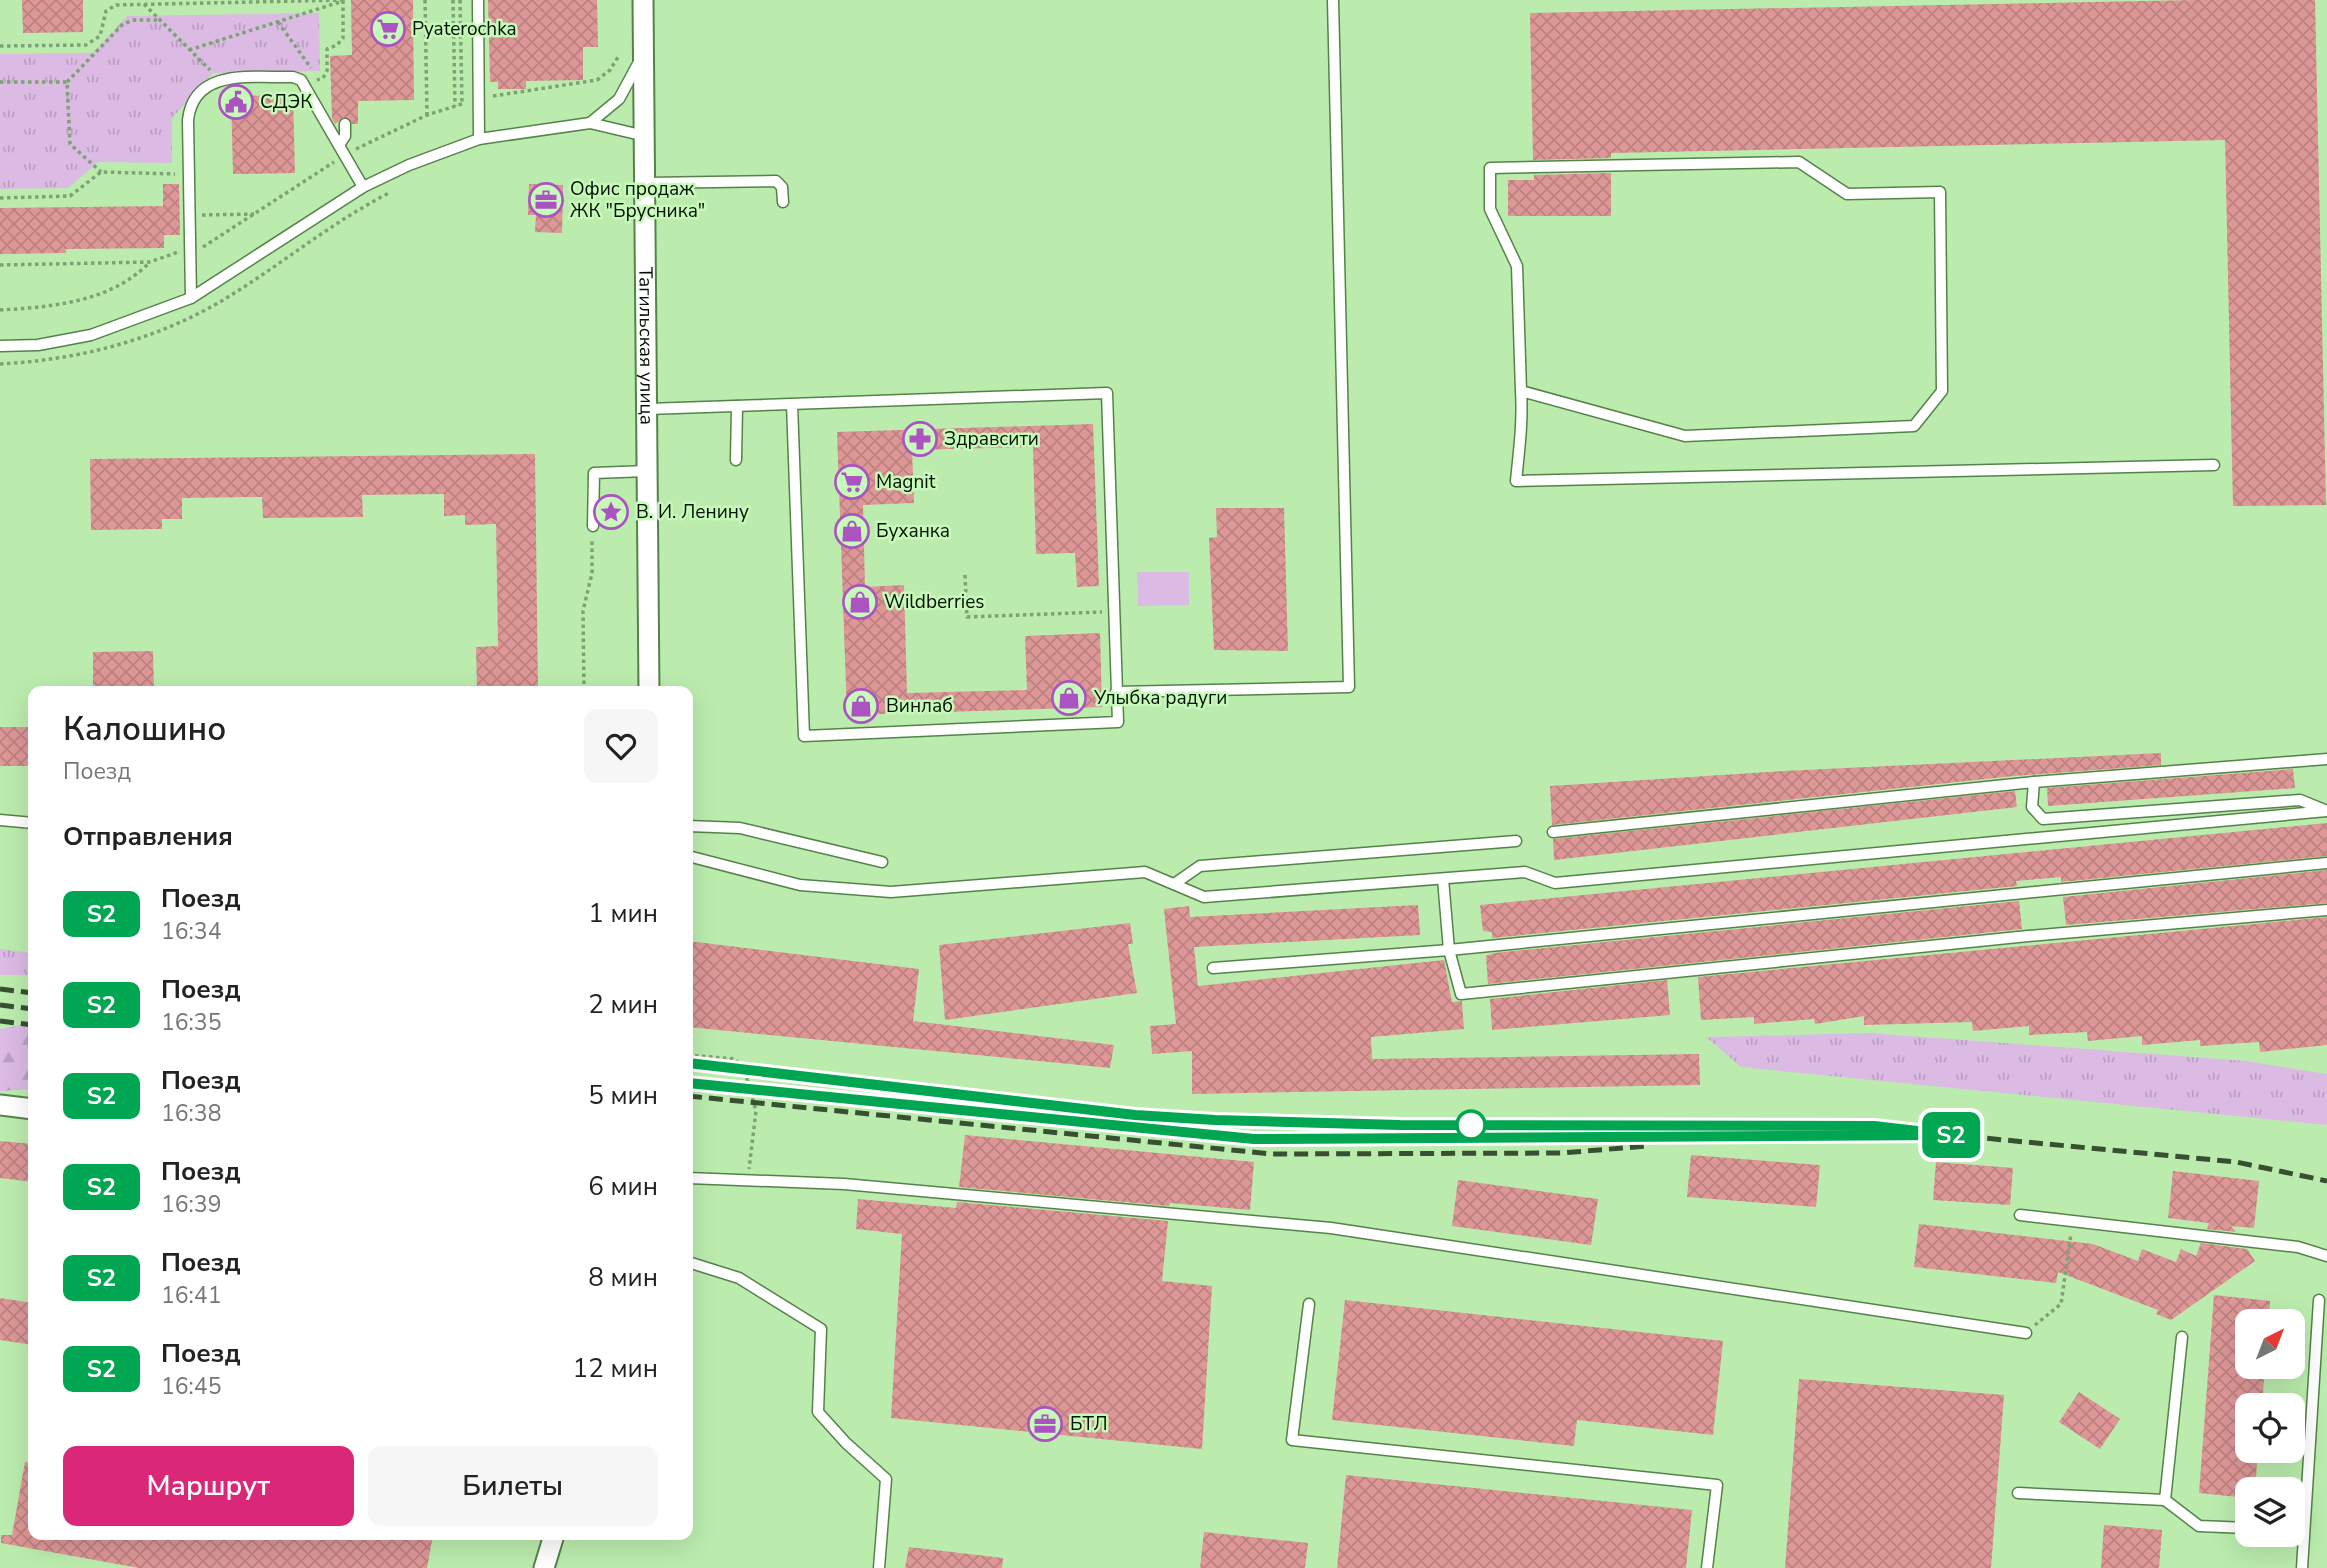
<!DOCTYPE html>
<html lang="ru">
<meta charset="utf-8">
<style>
body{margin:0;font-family:"Nunito Sans",sans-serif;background:#f6f6f6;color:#222;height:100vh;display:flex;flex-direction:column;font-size:26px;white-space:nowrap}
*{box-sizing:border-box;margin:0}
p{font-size:23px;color:#767676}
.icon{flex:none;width:38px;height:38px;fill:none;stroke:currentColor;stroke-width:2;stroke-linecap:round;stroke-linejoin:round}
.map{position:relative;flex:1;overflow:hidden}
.details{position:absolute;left:28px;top:686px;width:665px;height:854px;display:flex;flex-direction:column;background:#fff;border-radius:14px;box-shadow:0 7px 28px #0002}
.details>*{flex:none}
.badge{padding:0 14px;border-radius:10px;font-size:24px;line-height:46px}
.needle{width:46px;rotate:42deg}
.fabs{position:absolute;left:2235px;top:1309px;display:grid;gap:14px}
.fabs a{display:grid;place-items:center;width:70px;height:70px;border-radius:14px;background:#fff;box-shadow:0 7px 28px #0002;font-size:35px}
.map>.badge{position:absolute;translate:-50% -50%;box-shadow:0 0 0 4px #fff}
h2{padding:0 35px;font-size:26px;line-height:63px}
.round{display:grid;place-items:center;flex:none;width:74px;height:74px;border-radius:14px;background:#f6f6f6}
.headline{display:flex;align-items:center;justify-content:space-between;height:119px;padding:0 35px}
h1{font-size:33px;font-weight:600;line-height:52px}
.cta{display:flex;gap:14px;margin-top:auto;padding:14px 35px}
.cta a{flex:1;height:80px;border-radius:14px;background:#db2777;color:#fff;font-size:28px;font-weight:600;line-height:80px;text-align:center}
.cta a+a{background:#f6f6f6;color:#222}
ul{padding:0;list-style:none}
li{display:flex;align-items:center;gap:21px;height:91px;padding:0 35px}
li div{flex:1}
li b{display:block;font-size:26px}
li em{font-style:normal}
li .badge{min-width:77px;font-weight:700;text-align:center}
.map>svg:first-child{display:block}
</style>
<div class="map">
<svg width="2327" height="1568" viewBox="0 0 2327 1568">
<defs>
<pattern id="grass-tufts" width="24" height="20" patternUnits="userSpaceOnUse" patternTransform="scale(1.75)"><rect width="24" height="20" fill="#dbbae4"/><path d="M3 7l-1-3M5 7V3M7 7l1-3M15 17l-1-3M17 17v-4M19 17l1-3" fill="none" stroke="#ba9fc2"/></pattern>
<pattern id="forest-firs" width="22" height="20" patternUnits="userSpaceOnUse" patternTransform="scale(1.75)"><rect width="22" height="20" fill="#dbbae4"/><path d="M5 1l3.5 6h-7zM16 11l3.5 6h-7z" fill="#ba9fc2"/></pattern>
<pattern id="building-cross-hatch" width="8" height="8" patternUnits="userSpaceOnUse" patternTransform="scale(1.75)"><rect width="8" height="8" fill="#dd9797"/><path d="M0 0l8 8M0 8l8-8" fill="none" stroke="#bc8180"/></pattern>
</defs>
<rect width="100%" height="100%" fill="#bbecad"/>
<g fill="url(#grass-tufts)">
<path d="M 319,13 L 320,71 L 213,73 L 172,118 L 172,163 L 98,162 L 68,188 L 0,189 L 0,54 L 93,53 L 127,16 Z"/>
<path d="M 0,949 L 33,953 L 33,975 L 0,975 Z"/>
<path d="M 1870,1033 L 2246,1061 L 2327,1074 L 2327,1125 L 1741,1067 L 1706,1037 Z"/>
</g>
<path fill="url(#forest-firs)" d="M 33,1023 L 33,1089 L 0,1091 L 0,1029 Z"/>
<path fill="#dbbae4" d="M 1137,572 L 1189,572 L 1189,605 L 1138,606 Z"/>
<g fill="url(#building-cross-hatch)">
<path d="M 22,0 L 83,0 L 83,32 L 23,33 Z"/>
<path d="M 351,0 L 413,0 L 414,100 L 358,101 L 358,124 L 352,124 L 344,117 L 335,124 L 332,118 L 330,56 L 352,55 Z"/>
<path d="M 488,0 L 597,0 L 598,47 L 583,47 L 583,80 L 526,81 L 526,89 L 498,89 L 498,82 L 490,82 Z"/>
<path d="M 2194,0 L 2315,0 L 2326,505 L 2233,506 L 2225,140 L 1611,153 L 1611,158 L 1533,160 L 1530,13 Z"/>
<path d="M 293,95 L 295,173 L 233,174 L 231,96 Z"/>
<path d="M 1611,173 L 1611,216 L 1508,216 L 1508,180 L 1534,180 L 1534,175 Z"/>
<path d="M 163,184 L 179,184 L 180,235 L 164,235 L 164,248 L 66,249 L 66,253 L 0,254 L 0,208 L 163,206 Z"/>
<path d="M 529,184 L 563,185 L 562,233 L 535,232 L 536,215 L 528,215 Z"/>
<path d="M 1093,424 L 1099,586 L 1077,587 L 1075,553 L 1036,554 L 1033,447 L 912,450 L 914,503 L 863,505 L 865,587 L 904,585 L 907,693 L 1027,690 L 1025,636 L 1100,633 L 1102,707 L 847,715 L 837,432 Z"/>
<path d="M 535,454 L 538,691 L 477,691 L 476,647 L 498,646 L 496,524 L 465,525 L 465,515 L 444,516 L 444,494 L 362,495 L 363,517 L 263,518 L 262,497 L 182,498 L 182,519 L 162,519 L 162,529 L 91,530 L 90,459 Z"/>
<path d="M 1216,508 L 1284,508 L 1288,651 L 1214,650 L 1209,538 L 1217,537 Z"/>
<path d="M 153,651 L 154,691 L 93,691 L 93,652 Z"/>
<rect x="0" y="727" width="29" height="39"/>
<path d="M 2161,753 L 2161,765 L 2014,776 L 1552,825 L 1550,786 L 1783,771 Z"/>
<path d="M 2293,769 L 2295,788 L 2048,806 L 2047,788 Z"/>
<path d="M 2015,791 L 2017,807 L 1554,860 L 1553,839 Z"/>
<path d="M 2327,823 L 2327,856 L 2061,882 L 2061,877 L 2016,881 L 2017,886 L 1492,938 L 1492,932 L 1483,931 L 1480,905 Z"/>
<path d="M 2327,870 L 2327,903 L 2066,925 L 2063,897 Z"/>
<path d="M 2019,901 L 2022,929 L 1488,984 L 1486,956 L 1494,953 Z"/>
<path d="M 1418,905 L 1420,935 L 1194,947 L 1198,986 L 1444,960 L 1452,1002 L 1462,1001 L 1464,1029 L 1371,1037 L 1372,1059 L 1699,1054 L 1700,1085 L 1192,1094 L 1192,1051 L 1152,1054 L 1150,1026 L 1176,1024 L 1164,909 L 1189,906 L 1190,917 Z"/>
<path d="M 2327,917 L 2327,1045 L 2260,1052 L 2259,1042 L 2200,1046 L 2200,1040 L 2142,1045 L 2142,1036 L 2088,1041 L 2087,1032 L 2029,1035 L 2029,1026 L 1973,1031 L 1972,1022 L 1864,1025 L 1864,1016 L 1815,1024 L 1814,1019 L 1754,1024 L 1754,1017 L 1701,1020 L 1698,977 Z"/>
<path d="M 1130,923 L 1133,944 L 1128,944 L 1137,993 L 945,1020 L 939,945 Z"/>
<path d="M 688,941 L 919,969 L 913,1021 L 1114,1045 L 1110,1068 L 688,1027 Z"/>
<path d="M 1667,980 L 1670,1015 L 1492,1030 L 1490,999 Z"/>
<path d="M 965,1135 L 1254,1162 L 1250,1210 L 1170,1203 L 1169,1206 L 959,1187 Z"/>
<path d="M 0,1141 L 33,1144 L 33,1182 L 0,1178 Z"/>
<path d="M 1691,1155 L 1820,1165 L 1816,1207 L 1687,1197 Z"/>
<path d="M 1936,1162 L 2013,1168 L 2010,1205 L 1933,1200 Z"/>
<path d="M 2173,1171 L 2259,1181 L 2254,1228 L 2231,1226 L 2236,1232 L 2207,1229 L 2209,1223 L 2168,1218 Z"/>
<path d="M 1458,1180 L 1598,1199 L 1591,1245 L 1452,1226 Z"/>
<path d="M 858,1199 L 956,1208 L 957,1202 L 1168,1221 L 1162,1281 L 1212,1286 L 1202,1449 L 891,1418 L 902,1234 L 856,1229 Z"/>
<path d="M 1919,1224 L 2093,1244 L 2138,1261 L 2142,1249 L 2176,1262 L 2181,1249 L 2196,1256 L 2201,1243 L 2247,1249 L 2255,1261 L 2171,1320 L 2156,1314 L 2158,1310 L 2058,1272 L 2056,1283 L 1914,1267 Z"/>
<path d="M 2214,1295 L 2270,1301 L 2269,1321 L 2247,1321 L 2247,1367 L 2265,1367 L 2262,1405 L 2247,1405 L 2247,1451 L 2258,1451 L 2255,1489 L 2247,1489 L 2247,1498 L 2199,1493 Z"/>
<path d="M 0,1298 L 33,1303 L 33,1345 L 0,1340 Z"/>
<path d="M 1345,1300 L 1723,1341 L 1713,1435 L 1577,1420 L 1574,1446 L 1332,1420 Z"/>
<path d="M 1799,1379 L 2004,1395 L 1991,1568 L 1785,1568 Z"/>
<path d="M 2079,1392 L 2120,1419 L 2100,1449 L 2059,1422 Z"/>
<path d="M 25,1462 L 33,1463 L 33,1535 L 433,1535 L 427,1568 L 139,1568 L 1,1543 L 1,1535 L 12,1535 Z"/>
<path d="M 1346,1475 L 1692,1510 L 1686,1568 L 1337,1568 Z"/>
<path d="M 2104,1525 L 2162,1530 L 2159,1568 L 2101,1568 Z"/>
<path d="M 1204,1532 L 1308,1543 L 1305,1568 L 1200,1568 Z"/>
<path d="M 909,1547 L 1003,1558 L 1002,1568 L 905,1568 Z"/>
</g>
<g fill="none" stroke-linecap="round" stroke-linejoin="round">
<g stroke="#558249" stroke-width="13">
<g id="lane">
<path d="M 478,0 L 479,139"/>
<path d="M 590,123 L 619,99 L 639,62"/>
<path d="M 339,145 L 345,136 L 345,124"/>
<path d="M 646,183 L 776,181 L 782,187 L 783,202"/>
<path d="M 191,298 L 188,120 C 194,67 254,78 293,77 L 301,80 L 363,187"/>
<path d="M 0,346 L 38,345 L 91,335 L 191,298 L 363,187 L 409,165 L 479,139 L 590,123 L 645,136"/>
<path d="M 1521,391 L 1685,436 L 1914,426 L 1942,391 L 1940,192 L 1847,194 L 1799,162 L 1490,168 L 1490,209 L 1517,266 L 1521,391 C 1523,421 1519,451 1516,481 L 2214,465"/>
<path d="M 647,409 L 1107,393 L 1118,722 L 804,736 L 792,404"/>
<path d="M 736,460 L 737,406"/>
<path d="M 593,526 L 594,473 L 647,471"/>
<path d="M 1116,692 L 1349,687 L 1333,0"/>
<path d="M 2034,782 L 2327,759"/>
<path d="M 0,820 L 33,823"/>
<path d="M 688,826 L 740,828 L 882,862"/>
<path d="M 1553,832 L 2034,782 L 2032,807 L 2043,819 L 2300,800 L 2327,811"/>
<path d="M 688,856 L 800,885 L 891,892 L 1145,872 L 1204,897 L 1525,872 L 1555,883 L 2327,811"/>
<path d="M 1443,879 L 1449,950 L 1461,994 L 2028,936 L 2327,910"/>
<path d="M 1174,884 L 1200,866 L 1516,841"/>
<path d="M 1213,968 L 1449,950 L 2327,863"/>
<path d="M 688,1178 L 844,1184 L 1331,1228 L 2026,1333"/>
<path d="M 2020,1215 L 2298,1247 L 2327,1256"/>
<path d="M 688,1262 L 739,1278 L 821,1329 L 818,1412 L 846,1443 L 886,1479 L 879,1568"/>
<path d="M 1309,1304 L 1292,1440 L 1717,1485 L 1707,1568"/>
<path d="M 2182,1337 L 2165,1500 L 2199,1526 L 2247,1528"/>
<path d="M 2018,1493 L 2165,1500"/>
<path d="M 2292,1529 L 2304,1530"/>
<path d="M 2302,1568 L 2319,1300"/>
</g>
</g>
<g stroke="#558249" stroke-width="23">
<g id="street">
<path id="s1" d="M 643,0 L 649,691"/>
<path d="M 0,1105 L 33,1109"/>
<path d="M 544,1568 L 554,1535"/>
</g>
</g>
<g stroke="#7da273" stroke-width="3.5" stroke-dasharray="3.5 3.5" stroke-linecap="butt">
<path d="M 425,0 L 427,115"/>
<path d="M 453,0 L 455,106"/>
<path d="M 460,0 L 462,104"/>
<path d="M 144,4 L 210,70"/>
<path d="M 278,22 L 311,68"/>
<path d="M 0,46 L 86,45 L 100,36 L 106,11 L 116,5 L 343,0"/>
<path d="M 189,50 L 343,1 L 343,38 L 337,45 L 327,49 L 327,71 L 323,78 L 317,80"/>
<path d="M 0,82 L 67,82 L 70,144 L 101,172"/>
<path d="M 67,82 L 123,24 L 134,20 L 159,20"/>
<path d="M 493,96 L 597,80 L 610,70 L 618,57"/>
<path d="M 356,149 L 427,115 L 465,103"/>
<path d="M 0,198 L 70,196 L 101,172 L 175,174"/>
<path d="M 202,215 L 254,214"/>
<path d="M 203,247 L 334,162"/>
<path d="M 0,265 L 150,262 L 178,252"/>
<path d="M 0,310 C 52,307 110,302 148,264"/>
<path d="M 0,364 C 79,360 160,339 228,297 C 282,264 332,222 389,193"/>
<path d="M 965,575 L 967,617 L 1102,612"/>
<path d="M 584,691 L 583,611 L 592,573 L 592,540"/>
<path d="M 688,1055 L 735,1059 L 744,1069 L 756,1111 L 749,1169"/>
<path d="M 2035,1325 L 2061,1304 L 2071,1234"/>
</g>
<use href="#lane" stroke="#fff" stroke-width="10"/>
<use href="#street" stroke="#fff" stroke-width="19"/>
<g stroke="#385032" stroke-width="5" stroke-dasharray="14 7" stroke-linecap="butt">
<path d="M 0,989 L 33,993"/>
<path d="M 0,1005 L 33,1009"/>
<path d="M 0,1021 L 33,1025"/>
<path d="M 688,1063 L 1135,1115 L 1348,1124 L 1738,1126"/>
<path d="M 688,1084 L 1254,1139 L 1952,1135 L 2236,1162 L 2327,1181"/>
<path d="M 688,1096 L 1272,1154 L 1562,1153 L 1647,1146"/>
</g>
</g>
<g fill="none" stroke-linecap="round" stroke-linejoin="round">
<g stroke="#fff" stroke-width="16">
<path id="line" d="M 688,1063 L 1135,1115 L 1215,1120 L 1400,1125 L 1874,1126 L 1952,1135 L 1254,1139 L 688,1083"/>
</g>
<use href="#line" stroke="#00a651" stroke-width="10"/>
</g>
<defs>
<g id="supermarket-ring" transform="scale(1.75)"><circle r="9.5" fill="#c7f9ba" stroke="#ab53c1" stroke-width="1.5"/><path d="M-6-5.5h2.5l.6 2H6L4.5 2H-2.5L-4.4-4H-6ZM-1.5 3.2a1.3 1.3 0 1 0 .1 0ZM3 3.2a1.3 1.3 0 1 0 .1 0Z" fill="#ab53c1"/></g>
<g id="civic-ring" transform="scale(1.75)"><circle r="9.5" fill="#c7f9ba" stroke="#ab53c1" stroke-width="1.5"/><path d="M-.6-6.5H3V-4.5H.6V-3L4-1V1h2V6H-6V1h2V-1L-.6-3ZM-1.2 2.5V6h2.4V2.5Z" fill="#ab53c1"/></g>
<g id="office-ring" transform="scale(1.75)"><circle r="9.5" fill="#c7f9ba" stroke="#ab53c1" stroke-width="1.5"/><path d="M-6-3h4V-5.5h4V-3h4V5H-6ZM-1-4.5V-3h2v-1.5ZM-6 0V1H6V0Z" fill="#ab53c1"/></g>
<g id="pharmacy-ring" transform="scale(1.75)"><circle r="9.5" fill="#c7f9ba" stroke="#ab53c1" stroke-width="1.5"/><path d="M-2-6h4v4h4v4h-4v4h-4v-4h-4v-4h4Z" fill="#ab53c1"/></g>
<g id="sight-ring" transform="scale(1.75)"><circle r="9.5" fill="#c7f9ba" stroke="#ab53c1" stroke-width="1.5"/><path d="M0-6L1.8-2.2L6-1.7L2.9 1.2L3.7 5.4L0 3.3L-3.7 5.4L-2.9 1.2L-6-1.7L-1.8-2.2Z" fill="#ab53c1"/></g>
<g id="shop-ring" transform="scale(1.75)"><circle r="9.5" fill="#c7f9ba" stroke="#ab53c1" stroke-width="1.5"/><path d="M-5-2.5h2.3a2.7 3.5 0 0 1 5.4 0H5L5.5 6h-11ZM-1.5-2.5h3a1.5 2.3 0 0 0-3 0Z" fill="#ab53c1"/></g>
</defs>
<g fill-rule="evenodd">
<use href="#supermarket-ring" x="388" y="29"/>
<use href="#civic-ring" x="236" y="102"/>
<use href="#office-ring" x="546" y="200"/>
<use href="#pharmacy-ring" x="920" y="439"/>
<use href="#supermarket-ring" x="852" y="482"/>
<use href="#sight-ring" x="611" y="512"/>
<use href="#shop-ring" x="852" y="531"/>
<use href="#shop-ring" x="860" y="602"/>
<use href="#shop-ring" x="1069" y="698"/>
<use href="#shop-ring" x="861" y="706"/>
<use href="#office-ring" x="1045" y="1424"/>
</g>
<circle fill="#fff" stroke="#00a651" stroke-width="3.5" cx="1471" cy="1125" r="14"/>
<g text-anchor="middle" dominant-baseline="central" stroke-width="5" stroke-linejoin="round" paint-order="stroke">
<g font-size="19" fill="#021100" stroke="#c7f9ba" text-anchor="start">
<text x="412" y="29">Pyaterochka</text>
<text x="260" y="102">СДЭК</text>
<text x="570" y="189">Офис продаж<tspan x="570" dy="22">ЖК "Брусника"</tspan></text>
<text x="944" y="439">Здравсити</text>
<text x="876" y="482">Magnit</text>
<text x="636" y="512">В. И. Ленину</text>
<text x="876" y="531">Буханка</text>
<text x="884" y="602">Wildberries</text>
<text x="1094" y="698">Улыбка радуги</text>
<text x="886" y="706">Винлаб</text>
<text x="1070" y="1424">БТЛ</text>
</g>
<g font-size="19" fill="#021100" stroke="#c7f9ba">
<text stroke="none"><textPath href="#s1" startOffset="346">Тагильская улица</textPath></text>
</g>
</g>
</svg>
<div class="fabs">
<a><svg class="needle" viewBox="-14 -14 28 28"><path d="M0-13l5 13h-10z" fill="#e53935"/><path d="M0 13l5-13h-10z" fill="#767676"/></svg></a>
<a><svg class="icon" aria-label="locate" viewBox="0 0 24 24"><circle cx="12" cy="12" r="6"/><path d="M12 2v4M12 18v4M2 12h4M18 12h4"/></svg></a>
<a><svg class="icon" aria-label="layers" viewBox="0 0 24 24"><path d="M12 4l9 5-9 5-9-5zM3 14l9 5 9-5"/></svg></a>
</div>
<b class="badge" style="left:1951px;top:1135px;background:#00a651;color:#fff">S2</b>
<section class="details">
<div class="headline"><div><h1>Калошино</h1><p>Поезд</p></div><a class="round"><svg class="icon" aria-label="heart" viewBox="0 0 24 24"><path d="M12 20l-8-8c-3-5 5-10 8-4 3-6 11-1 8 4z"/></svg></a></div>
<h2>Отправления</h2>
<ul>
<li><span class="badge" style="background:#00a651;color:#fff">S2</span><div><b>Поезд</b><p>16:34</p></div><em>1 мин</em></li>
<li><span class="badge" style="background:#00a651;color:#fff">S2</span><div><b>Поезд</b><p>16:35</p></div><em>2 мин</em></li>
<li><span class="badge" style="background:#00a651;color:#fff">S2</span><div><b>Поезд</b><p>16:38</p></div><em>5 мин</em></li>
<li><span class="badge" style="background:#00a651;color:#fff">S2</span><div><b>Поезд</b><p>16:39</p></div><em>6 мин</em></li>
<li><span class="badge" style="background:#00a651;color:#fff">S2</span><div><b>Поезд</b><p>16:41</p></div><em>8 мин</em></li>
<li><span class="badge" style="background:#00a651;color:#fff">S2</span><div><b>Поезд</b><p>16:45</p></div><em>12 мин</em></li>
</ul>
<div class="cta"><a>Маршрут</a><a>Билеты</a></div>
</section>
</div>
